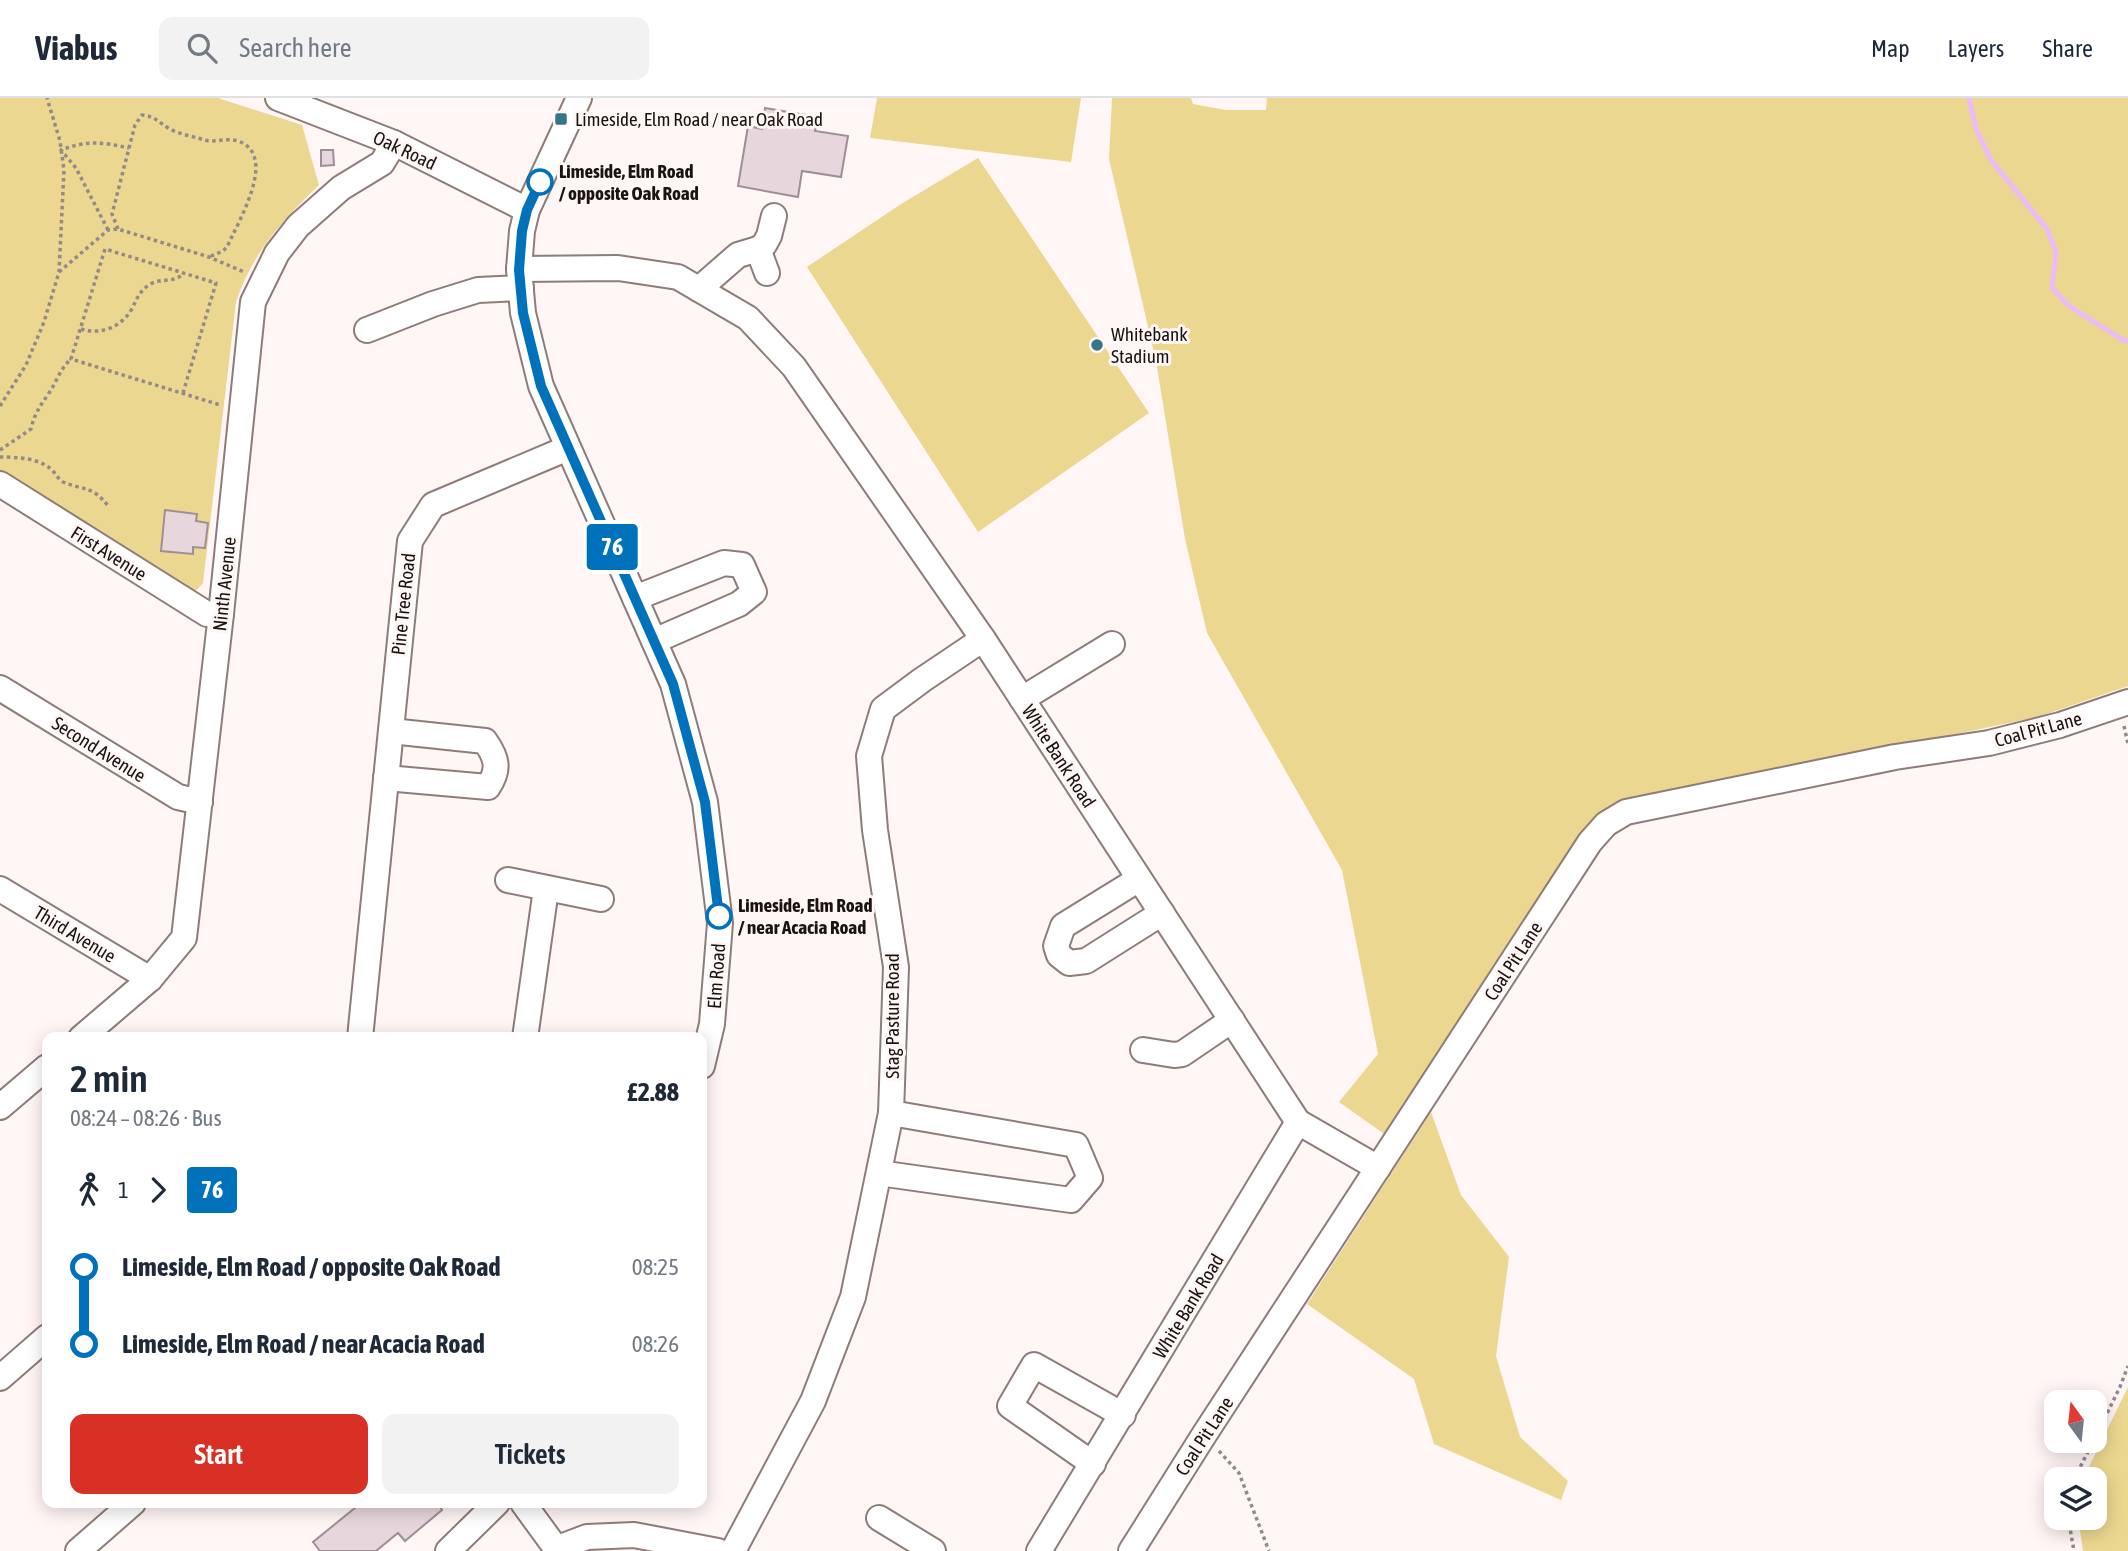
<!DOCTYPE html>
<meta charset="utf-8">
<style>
body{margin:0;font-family:"Asap Condensed",sans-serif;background:#f2f2f3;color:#1f2937;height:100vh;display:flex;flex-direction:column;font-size:26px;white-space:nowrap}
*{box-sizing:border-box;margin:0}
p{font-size:23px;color:#747a83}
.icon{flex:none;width:38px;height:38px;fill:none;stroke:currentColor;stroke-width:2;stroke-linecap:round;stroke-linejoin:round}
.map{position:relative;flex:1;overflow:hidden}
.side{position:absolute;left:42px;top:934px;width:665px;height:476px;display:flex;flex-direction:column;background:#fff;border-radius:14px;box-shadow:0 4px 18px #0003}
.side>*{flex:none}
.badge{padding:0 14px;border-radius:5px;font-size:24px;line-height:46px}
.needle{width:46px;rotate:345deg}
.buttons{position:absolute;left:2044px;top:1292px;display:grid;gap:14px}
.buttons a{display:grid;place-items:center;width:63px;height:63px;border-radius:14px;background:#fff;box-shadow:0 4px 18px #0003;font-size:35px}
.map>.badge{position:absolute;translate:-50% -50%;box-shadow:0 0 0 4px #fff}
.legs{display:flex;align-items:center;gap:10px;height:77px;padding:0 28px;font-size:23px}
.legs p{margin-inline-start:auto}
.headline{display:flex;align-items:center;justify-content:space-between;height:119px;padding:0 28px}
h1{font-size:38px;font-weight:600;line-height:52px}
.button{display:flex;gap:14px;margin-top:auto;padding:14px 28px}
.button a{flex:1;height:80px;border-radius:14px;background:#d93025;color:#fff;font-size:28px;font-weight:600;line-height:80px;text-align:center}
.button a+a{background:#f2f2f3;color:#1f2937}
ul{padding:0 28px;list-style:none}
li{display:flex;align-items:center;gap:24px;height:77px;font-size:26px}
li i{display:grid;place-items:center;width:10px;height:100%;margin:0 9px;background:currentColor}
li i::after{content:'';width:18px;height:18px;margin:-9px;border:5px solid;border-radius:50%;background:#fff}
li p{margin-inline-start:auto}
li:first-child i{background:linear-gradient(#0000 50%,currentColor 0)}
li:last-child i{background:linear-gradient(currentColor 50%,#0000 0)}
header{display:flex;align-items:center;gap:42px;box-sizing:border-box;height:98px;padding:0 35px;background:#fff;border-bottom:2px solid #e0e1e3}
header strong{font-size:33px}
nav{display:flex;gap:38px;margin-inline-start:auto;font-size:24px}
.search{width:490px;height:63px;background:#f2f2f3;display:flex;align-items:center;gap:18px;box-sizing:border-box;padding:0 24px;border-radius:14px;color:#747a83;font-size:26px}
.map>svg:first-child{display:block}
</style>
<header>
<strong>Viabus</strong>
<div class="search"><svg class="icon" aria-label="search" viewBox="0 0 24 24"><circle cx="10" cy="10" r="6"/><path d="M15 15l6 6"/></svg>Search here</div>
<nav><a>Map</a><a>Layers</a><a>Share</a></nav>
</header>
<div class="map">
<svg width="2128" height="1453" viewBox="0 0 2128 1453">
<rect width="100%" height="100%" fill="#fff6f5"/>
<g fill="#ecd790">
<path d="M 0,0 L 218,0 L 302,27 L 319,87 C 283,122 252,155 236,204 L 203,485 L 192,497 L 0,374 Z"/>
<path d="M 877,0 L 1081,0 L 1071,64 L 870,40 Z"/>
<path d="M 1112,0 L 1191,0 L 1193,6 L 1226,12 L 1266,12 L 1267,0 L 2128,0 L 2128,588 L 2038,619 L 1615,707 L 1387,1038 L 1339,1004 L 1378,956 L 1342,772 L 1207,535 L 1185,441 L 1156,263 L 1109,61 Z"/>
<path d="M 978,60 L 1149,315 L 978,434 L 807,169 L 901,106 Z"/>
<path d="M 1431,1014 L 1461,1097 L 1509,1159 L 1496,1258 L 1520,1339 L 1568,1383 L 1561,1402 L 1434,1346 L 1414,1281 L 1307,1206 Z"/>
<path d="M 2128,1289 L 2128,1453 L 2083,1453 L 2078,1419 L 2095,1419 L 2095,1381 L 2083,1381 Z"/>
</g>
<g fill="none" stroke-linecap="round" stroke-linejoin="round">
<path stroke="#ecbbfa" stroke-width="5" d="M 1969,0 L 1976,31 L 1991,62 L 2047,131 L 2056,154 L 2052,190 L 2069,208 L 2123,242 L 2128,243"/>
</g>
<g fill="#e8d6dd" stroke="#9f8e95" stroke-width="2">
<path d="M 765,10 L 818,19 L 815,33 L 848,38 L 841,79 L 802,73 L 798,99 L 738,88 L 748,28 L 762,31 Z"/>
<path d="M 321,52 L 333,52 L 334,67 L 321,68 Z"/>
<path d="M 165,412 L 197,416 L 196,423 L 208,425 L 205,450 L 193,449 L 193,456 L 161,453 Z"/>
<path d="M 361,1405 L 438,1405 L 442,1412 L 405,1443 L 398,1435 L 376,1453 L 320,1453 L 313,1444 Z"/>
</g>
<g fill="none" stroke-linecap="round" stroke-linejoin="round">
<g stroke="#8e7c79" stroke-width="28">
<g id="minor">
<path d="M 278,0 L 394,45 L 527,112"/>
<path d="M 579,0 L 527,112 L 522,133 L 519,171 L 523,215 L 541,288 L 673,586 L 705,704 L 720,825 L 712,926 L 702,968"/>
<path d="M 758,151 L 767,175"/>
<path d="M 519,171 L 618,170 L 678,179 L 748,220 L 794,269 L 983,541 L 1298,1024 L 1039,1453"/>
<path d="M 699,191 L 738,157 L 758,151 L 764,147 L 769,138 L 774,118"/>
<path d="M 367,232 L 433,206 L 478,192 L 521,190"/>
<path d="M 0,386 L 207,516 L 221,516"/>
<path d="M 635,500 L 724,465 L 742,467 L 754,494 L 739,506 L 654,543"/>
<path d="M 0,590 L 178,699 L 200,704"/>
<path d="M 1022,601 L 1112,546"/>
<path d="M 386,680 L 488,689 C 500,671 497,660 485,643 L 391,633"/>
<path d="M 1139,781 L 1063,828 L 1056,848 L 1059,857 L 1069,865 L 1086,863 L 1162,815"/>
<path d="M 508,782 L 601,801"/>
<path d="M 0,791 L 150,881"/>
<path d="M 81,940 L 150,881 L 184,840 L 221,516 L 253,204 L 277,155 L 298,128 L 341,90 L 382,65 L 394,45"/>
<path d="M 360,940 L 410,443 L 433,407 L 568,350"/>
<path d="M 525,940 L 546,791"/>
<path d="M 1143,952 L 1174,957 L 1182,956 L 1232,922"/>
<path d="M 0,1009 L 47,969"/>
<path d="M 1298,1024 L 1378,1070"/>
<path d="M 879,1075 L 1071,1102 L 1090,1080 L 1076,1047 L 891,1015"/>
<path d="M 0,1280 L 47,1239"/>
<path d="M 1093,1366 L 1010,1308 L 1034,1267 L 1123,1317"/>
<path d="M 523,1405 L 558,1453"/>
<path d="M 879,1420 L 933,1453"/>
<path d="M 558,1450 L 587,1439 L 634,1437 L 718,1453"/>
<path d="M 78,1453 L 133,1405"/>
<path d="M 448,1453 L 497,1405"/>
<path d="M 733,1453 L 813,1303 L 853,1199 L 891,1015 L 896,869 L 875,732 L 869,658 L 883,611 L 922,582 L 983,541"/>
<path d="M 1131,1453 L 1204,1337 L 1590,744 L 1606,726 L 1626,714 L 1895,659 L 1989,645 L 2060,627 L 2128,604"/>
</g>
</g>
<g stroke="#928a89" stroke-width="3.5" stroke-dasharray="3.5 3.5" stroke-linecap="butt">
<path d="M 118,131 L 112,116 L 135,27 L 142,17 C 155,18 159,25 170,31 C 179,36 191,38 201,41 C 215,46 225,39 238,43 C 279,57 238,124 227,149 L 223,153 L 209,159"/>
<path d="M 108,132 L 76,70 L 61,52 C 88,42 102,44 129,50"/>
<path d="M 59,174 L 108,132 L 118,131 L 209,159 L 244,174"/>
<path d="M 81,231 C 99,237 119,230 130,214 C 136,204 138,194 149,187 C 161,179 174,186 184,175"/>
<path d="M 183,295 L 216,185 L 105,151 L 71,261 L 217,306 L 222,307"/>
<path d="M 0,308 L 26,267 L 44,224 L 59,174 L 64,72 L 60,43 L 47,0"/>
<path d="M 0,352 L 31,331 C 34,316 41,307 49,295 C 57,283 60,271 71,261"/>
<path d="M 0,359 C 16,359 40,360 52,372 C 56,376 58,381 63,384 C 85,393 92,387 109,409"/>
<path d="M 2124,628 L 2128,646"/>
<path d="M 2095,1340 L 2120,1289 L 2128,1268"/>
<path d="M 1219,1353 L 1239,1375 L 1269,1453"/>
<path d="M 2074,1381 L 2094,1342"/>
<path d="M 2068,1419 L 2074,1453"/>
</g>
<use href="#minor" stroke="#fff" stroke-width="24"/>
</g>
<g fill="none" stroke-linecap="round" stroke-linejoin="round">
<g stroke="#fff" stroke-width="16">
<path id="line-1" d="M 540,84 L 527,112 L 522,133 L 519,172 L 523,215 L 541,288 L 673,586 L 705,704 L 719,818"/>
</g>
<use href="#line-1" stroke="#0072bc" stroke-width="10"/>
</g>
<g fill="#347688" stroke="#fff6f5" stroke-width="2.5">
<rect x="554" y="14" width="14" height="14" rx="3.5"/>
<circle cx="1097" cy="247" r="7"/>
</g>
<g fill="#fff" stroke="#0072bc" stroke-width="3.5">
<circle cx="540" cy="84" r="12"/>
<circle cx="719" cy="818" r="12"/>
</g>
<g text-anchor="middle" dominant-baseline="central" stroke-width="6" stroke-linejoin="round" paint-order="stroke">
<g font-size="19" fill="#1a1312" stroke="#fff6f5" text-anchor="start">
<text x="575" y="21">Limeside, Elm Road / near Oak Road</text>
<text x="1111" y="236">Whitebank<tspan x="1111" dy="22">Stadium</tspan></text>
</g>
<g font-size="19" fill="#1a1312" stroke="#fff6f5">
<text transform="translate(405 52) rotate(25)">Oak Road</text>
<text transform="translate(109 455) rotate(32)">First Avenue</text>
<text transform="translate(224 486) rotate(-84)">Ninth Avenue</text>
<text transform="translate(403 506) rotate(-84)">Pine Tree Road</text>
<text transform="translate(2038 631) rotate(-15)">Coal Pit Lane</text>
<text transform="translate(99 651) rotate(32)">Second Avenue</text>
<text transform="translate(1059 658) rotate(57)">White Bank Road</text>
<text transform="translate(75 836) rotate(31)">Third Avenue</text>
<text transform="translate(1513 863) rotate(-57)">Coal Pit Lane</text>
<text transform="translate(716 878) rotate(-86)">Elm Road</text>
<text transform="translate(892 918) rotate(-90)">Stag Pasture Road</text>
<text transform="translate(1188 1208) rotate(-59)">White Bank Road</text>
<text transform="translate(1204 1338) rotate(-57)">Coal Pit Lane</text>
</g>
<g font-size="19" font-weight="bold" fill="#1a1312" stroke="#fff6f5" text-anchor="start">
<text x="559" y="73">Limeside, Elm Road<tspan x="559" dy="22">/ opposite Oak Road</tspan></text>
<text x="738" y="807">Limeside, Elm Road<tspan x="738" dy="22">/ near Acacia Road</tspan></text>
</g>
</g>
</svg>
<div class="buttons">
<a><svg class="needle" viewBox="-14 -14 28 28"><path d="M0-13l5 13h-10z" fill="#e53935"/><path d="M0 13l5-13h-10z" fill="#747a83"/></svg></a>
<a><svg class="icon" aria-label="layers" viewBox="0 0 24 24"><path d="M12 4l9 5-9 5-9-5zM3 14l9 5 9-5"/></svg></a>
</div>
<b class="badge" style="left:612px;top:449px;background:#0072bc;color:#fff">76</b>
<section class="side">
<div class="headline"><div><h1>2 min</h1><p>08:24 – 08:26 · Bus</p></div><b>£2.88</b></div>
<div class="legs"><svg class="icon" aria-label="walk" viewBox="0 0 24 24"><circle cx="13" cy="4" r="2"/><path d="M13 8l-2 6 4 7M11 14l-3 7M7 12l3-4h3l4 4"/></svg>1<svg class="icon" aria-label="forward" viewBox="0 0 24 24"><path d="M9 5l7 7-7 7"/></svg><b class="badge" style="background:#0072bc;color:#fff">76</b></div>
<ul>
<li><i style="color:#0072bc"></i><b>Limeside, Elm Road / opposite Oak Road</b><p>08:25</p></li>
<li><i style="color:#0072bc"></i><b>Limeside, Elm Road / near Acacia Road</b><p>08:26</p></li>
</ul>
<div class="button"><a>Start</a><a>Tickets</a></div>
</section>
</div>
